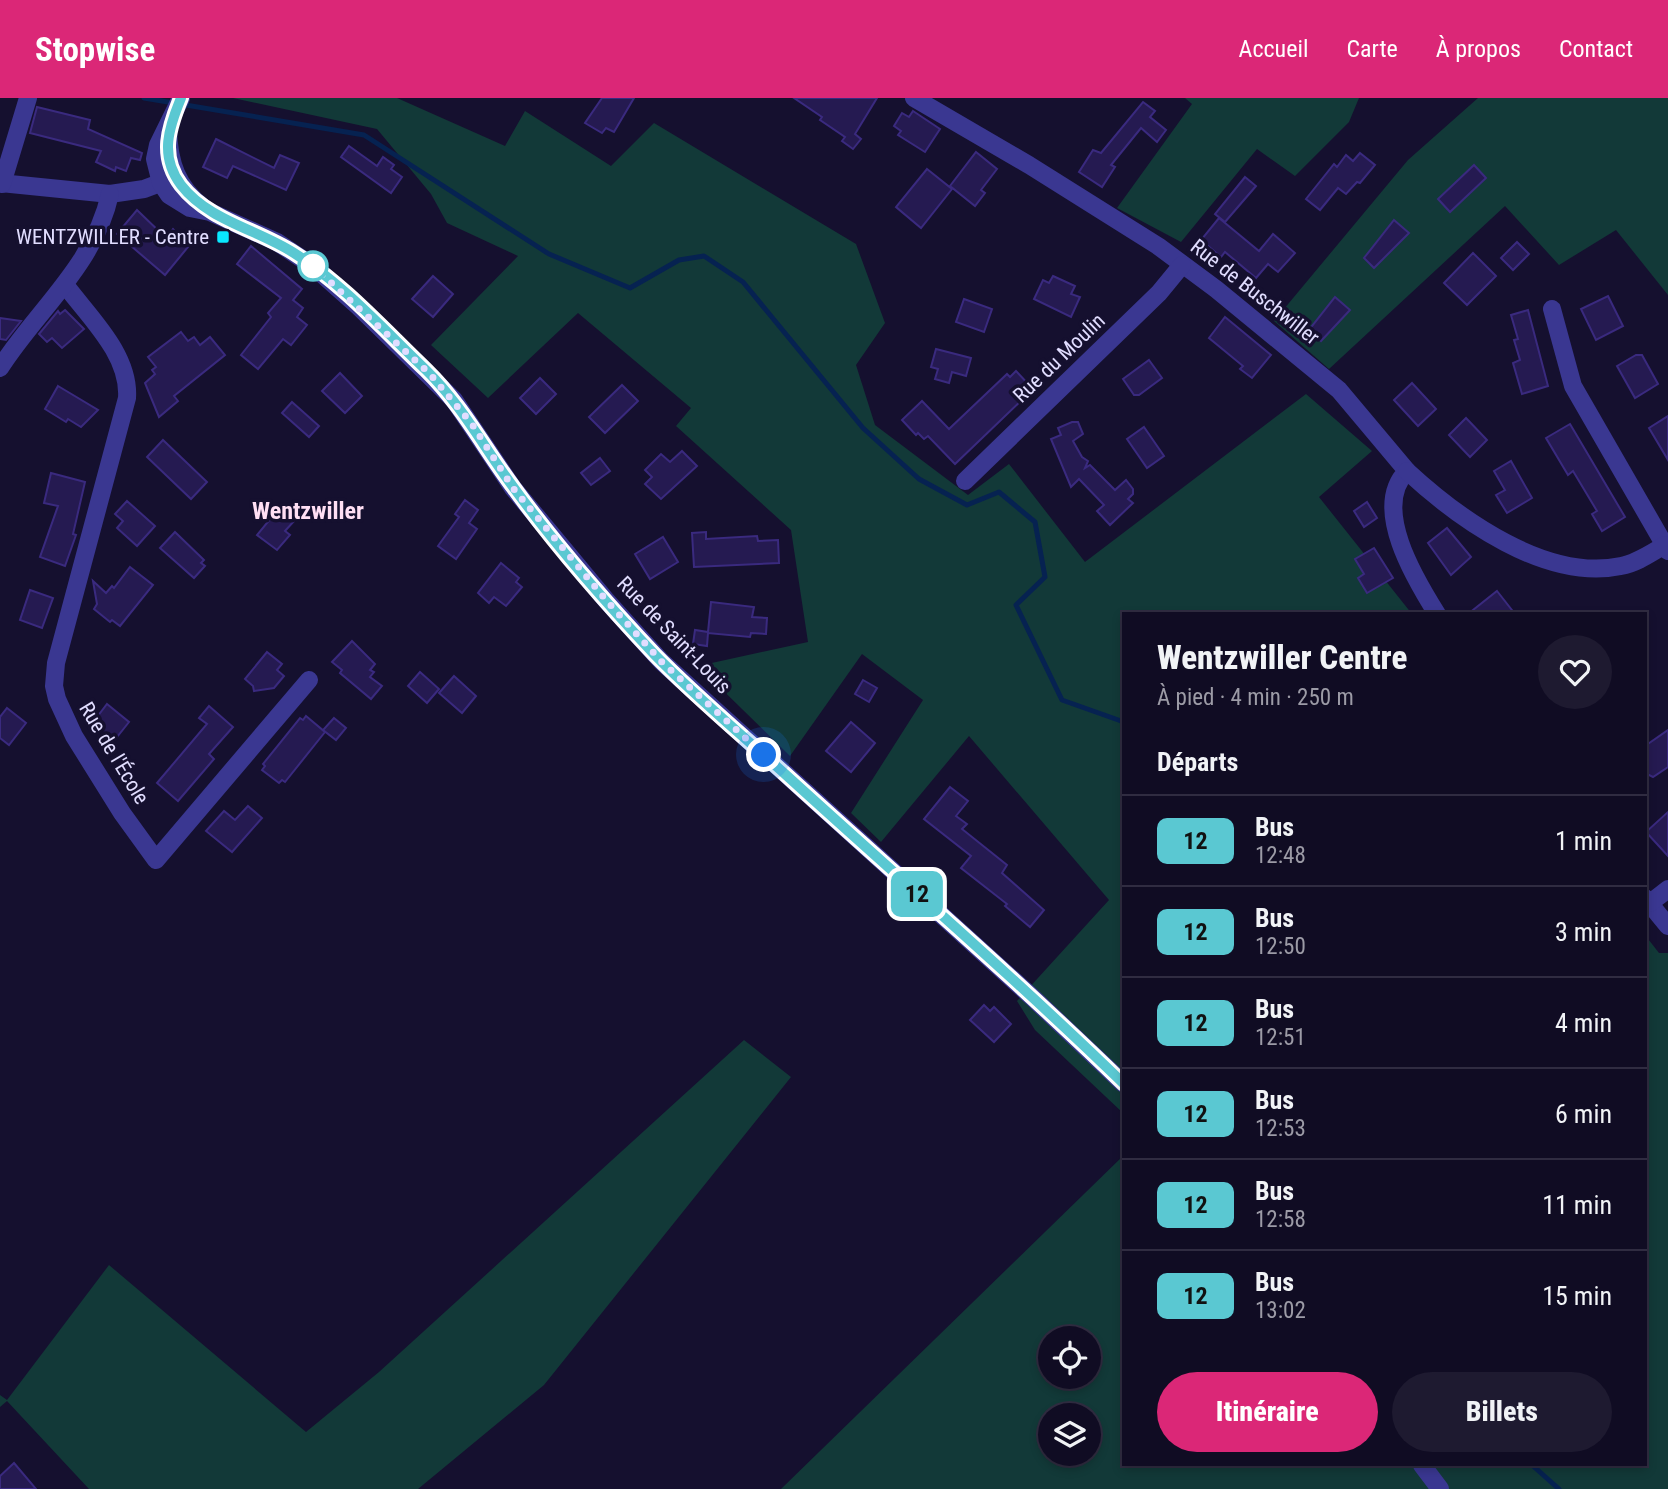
<!DOCTYPE html>
<html lang="fr">
<meta charset="utf-8">
<style>
body{margin:0;font-family:"Roboto Condensed",sans-serif;background:#1e1a30;color:#f1f3f6;height:100vh;display:flex;flex-direction:column;font-size:26px;white-space:nowrap}
*{box-sizing:border-box;margin:0}
p{font-size:23px;color:#9c9ba6}
.icon{flex:none;width:38px;height:38px;fill:none;stroke:currentColor;stroke-width:2;stroke-linecap:round;stroke-linejoin:round}
.map{position:relative;flex:1;overflow:hidden}
.side{position:absolute;left:1122px;top:514px;width:525px;height:854px;display:flex;flex-direction:column;background:#100c23;border-radius:0px;box-shadow:0 4px 10px #0003,0 0 0 2px #302c41}
.side>*{flex:none}
.badge{padding:0 14px;border-radius:10px;font-size:24px;line-height:46px}
.fabs{position:absolute;left:1038px;top:1228px;display:grid;gap:14px}
.fabs a{display:grid;place-items:center;width:63px;height:63px;border-radius:50%;background:#100c23;box-shadow:0 4px 10px #0003,0 0 0 2px #302c41;font-size:35px}
.you{position:absolute;width:35px;height:35px;margin:-18px;border:5px solid #fff;border-radius:50%;background:#1a73e8;box-shadow:0 0 0 10px #1a73e833}
.map>.badge{position:absolute;translate:-50% -50%;box-shadow:0 0 0 4px #fff}
h2{padding:0 35px;font-size:26px;line-height:63px}
.round{display:grid;place-items:center;flex:none;width:74px;height:74px;border-radius:37px;background:#1e1a30}
.head{display:flex;align-items:center;justify-content:space-between;height:119px;padding:0 35px}
h1{font-size:33px;font-weight:800;line-height:52px}
.action{display:flex;gap:14px;margin-top:auto;padding:14px 35px}
.action a{flex:1;height:80px;border-radius:42px;background:#db2777;color:#fff;font-size:28px;font-weight:800;line-height:80px;text-align:center}
.action a+a{background:#1e1a30;color:#f1f3f6}
ul{padding:0;list-style:none}
li{display:flex;align-items:center;gap:21px;height:91px;padding:0 35px;border-top:2px solid #302c41}
li div{flex:1}
li b{display:block;font-size:26px}
li em{font-style:normal}
li .badge{min-width:77px;font-weight:700;text-align:center}
header{display:flex;align-items:center;gap:42px;box-sizing:border-box;height:98px;padding:0 35px;background:#db2777;color:#fff}
header strong{font-size:33px}
nav{display:flex;gap:38px;margin-inline-start:auto;font-size:24px}
.map>svg:first-child{display:block}
</style>
<header>
<strong>Stopwise</strong>
<nav><a>Accueil</a><a>Carte</a><a>À propos</a><a>Contact</a></nav>
</header>
<div class="map">
<svg width="1668" height="1391" viewBox="0 0 1668 1391">
<rect width="100%" height="100%" fill="#15102f"/>
<g fill="#123938" fill-rule="evenodd">
<path d="M 233,0 L 397,0 L 505,48 L 525,13 L 611,68 L 654,25 L 856,146 L 885,225 L 856,267 L 875,327 L 968,397 L 1009,366 L 1085,464 L 1306,296 L 1372,353 L 1319,399 L 1412,516 L 1124,516 L 1123,1015 L 1035,932 L 1017,903 L 1109,802 L 969,638 L 881,744 L 851,715 L 923,602 L 862,556 L 790,658 L 698,568 L 808,544 L 791,432 L 676,328 L 691,310 L 578,215 L 488,300 L 431,247 L 518,158 L 447,125 L 431,96 L 377,31 Z"/>
<path d="M 1185,0 L 1359,0 L 1349,24 L 1295,78 L 1257,51 L 1181,144 L 1117,110 L 1192,6 Z"/>
<path d="M 1478,0 L 1668,0 L 1668,197 L 1616,132 L 1559,167 L 1505,108 L 1329,271 L 1274,223 L 1408,62 Z"/>
<path d="M 1645,837 L 1659,855 L 1668,855 L 1668,1391 L 781,1391 L 1123,1058 L 1124,1367 L 1645,1367 ZM 1050,1241 L 1088,1241 L 1088,1279 L 1050,1279 ZM 1050,1318 L 1088,1318 L 1088,1356 L 1050,1356 Z"/>
<path d="M 744,942 L 791,979 L 544,1287 L 418,1391 L 89,1391 L 7,1303 L 0,1309 L 0,1297 L 7,1302 L 109,1167 L 306,1334 L 379,1274 Z"/>
</g>
<g fill="none" stroke-linecap="round" stroke-linejoin="round">
<g stroke="#062251" stroke-width="5">
<path d="M 144,0 L 364,37 L 549,156 L 630,190 L 679,162 L 704,158 L 743,184 L 863,330 L 919,381 L 967,407 L 999,394 L 1035,424 L 1045,479 L 1016,507 L 1062,602 L 1124,624"/>
<path d="M 1532,1367 L 1559,1391"/>
</g>
</g>
<g fill="#251a51" stroke="#3a2a7f" stroke-width="2">
<path d="M 602,0 L 634,0 L 614,34 L 606,30 L 602,35 L 585,25 Z"/>
<path d="M 794,0 L 877,0 L 855,36 L 861,41 L 853,51 L 842,43 L 845,39 L 820,22 L 822,19 Z"/>
<path d="M 1143,4 L 1155,13 L 1150,19 L 1166,32 L 1157,44 L 1141,30 L 1111,67 L 1115,69 L 1102,89 L 1079,74 L 1093,52 L 1101,55 Z"/>
<path d="M 37,9 L 90,22 L 88,31 L 142,55 L 140,62 L 131,60 L 126,73 L 116,69 L 115,73 L 96,64 L 101,53 L 30,35 Z"/>
<path d="M 913,13 L 940,31 L 925,54 L 898,37 L 901,33 L 894,28 L 902,15 L 909,19 Z"/>
<path d="M 216,41 L 274,70 L 280,57 L 299,65 L 286,92 L 233,68 L 227,80 L 203,69 Z"/>
<path d="M 349,48 L 377,68 L 383,59 L 394,67 L 391,71 L 402,79 L 391,95 L 341,59 Z"/>
<path d="M 976,54 L 997,71 L 981,92 L 985,95 L 975,108 L 950,88 Z"/>
<path d="M 1360,55 L 1375,67 L 1360,85 L 1357,84 L 1346,96 L 1338,90 L 1320,112 L 1306,101 L 1334,66 L 1337,69 L 1346,57 L 1353,63 Z"/>
<path d="M 1474,67 L 1486,80 L 1450,114 L 1438,101 Z"/>
<path d="M 927,71 L 952,91 L 921,130 L 896,109 Z"/>
<path d="M 1245,79 L 1256,88 L 1225,124 L 1215,116 Z"/>
<path d="M 137,112 L 166,140 L 173,131 L 188,149 L 165,177 L 117,136 Z"/>
<path d="M 1219,120 L 1259,153 L 1273,136 L 1295,155 L 1278,174 L 1268,166 L 1256,180 L 1225,154 L 1221,159 L 1201,142 Z"/>
<path d="M 1394,122 L 1409,135 L 1374,170 L 1364,160 Z"/>
<path d="M 1517,144 L 1529,156 L 1513,172 L 1501,160 Z"/>
<path d="M 251,148 L 302,191 L 293,202 L 303,210 L 297,219 L 307,227 L 291,247 L 283,241 L 258,271 L 241,257 L 271,219 L 268,215 L 281,200 L 237,166 Z"/>
<path d="M 1473,155 L 1496,178 L 1467,207 L 1444,185 Z"/>
<path d="M 433,178 L 453,196 L 433,219 L 412,201 Z"/>
<path d="M 1053,178 L 1075,188 L 1071,196 L 1080,199 L 1071,219 L 1034,201 L 1043,182 L 1049,185 Z"/>
<path d="M 1608,198 L 1623,228 L 1596,242 L 1581,211 Z"/>
<path d="M 1335,199 L 1350,212 L 1321,243 L 1309,232 Z"/>
<path d="M 964,201 L 992,211 L 984,234 L 956,224 Z"/>
<path d="M 65,212 L 84,231 L 62,250 L 52,240 L 47,244 L 39,236 L 58,213 L 60,216 Z"/>
<path d="M 1528,212 L 1548,288 L 1522,296 L 1513,265 L 1520,262 L 1514,242 L 1518,241 L 1511,217 Z"/>
<path d="M 1225,219 L 1271,257 L 1252,280 L 1240,271 L 1243,268 L 1209,240 Z"/>
<path d="M 0,220 L 21,223 L 6,242 L 0,241 Z"/>
<path d="M 181,234 L 188,243 L 194,239 L 200,247 L 210,239 L 225,257 L 174,298 L 178,303 L 159,319 L 145,285 L 155,276 L 152,272 L 156,269 L 148,259 Z"/>
<path d="M 936,251 L 971,260 L 966,278 L 952,274 L 949,285 L 935,281 L 938,271 L 931,269 Z"/>
<path d="M 1636,257 L 1642,257 L 1658,286 L 1635,300 L 1617,268 Z"/>
<path d="M 1149,262 L 1162,280 L 1139,297 L 1134,297 L 1123,281 Z"/>
<path d="M 1016,273 L 1031,289 L 1025,295 L 1027,297 L 955,366 L 928,338 L 924,341 L 918,335 L 916,337 L 902,322 L 922,303 L 949,331 L 1007,276 L 1010,279 Z"/>
<path d="M 340,275 L 362,298 L 345,315 L 322,293 Z"/>
<path d="M 540,280 L 556,296 L 536,316 L 520,300 Z"/>
<path d="M 1412,285 L 1436,311 L 1418,328 L 1394,302 Z"/>
<path d="M 622,287 L 638,303 L 605,335 L 589,319 Z"/>
<path d="M 58,288 L 98,312 L 81,329 L 68,321 L 66,324 L 45,311 Z"/>
<path d="M 292,304 L 319,328 L 309,339 L 282,315 Z"/>
<path d="M 1668,318 L 1668,362 L 1649,330 Z"/>
<path d="M 1466,320 L 1487,342 L 1470,359 L 1449,337 Z"/>
<path d="M 1072,324 L 1078,324 L 1083,336 L 1073,343 L 1082,359 L 1088,363 L 1085,370 L 1090,367 L 1115,392 L 1126,382 L 1133,391 L 1133,396 L 1128,401 L 1133,405 L 1110,427 L 1097,413 L 1104,407 L 1079,381 L 1071,389 L 1051,341 L 1061,337 L 1058,330 Z"/>
<path d="M 1570,326 L 1625,419 L 1602,433 L 1592,416 L 1597,413 L 1573,373 L 1568,377 L 1546,340 Z"/>
<path d="M 1144,329 L 1164,358 L 1147,370 L 1127,341 Z"/>
<path d="M 163,342 L 207,384 L 191,401 L 147,359 Z"/>
<path d="M 682,353 L 697,368 L 661,401 L 645,386 L 652,379 L 645,372 L 661,356 L 670,364 Z"/>
<path d="M 600,360 L 610,373 L 591,387 L 581,375 Z"/>
<path d="M 1511,363 L 1532,400 L 1507,415 L 1496,397 L 1505,392 L 1494,373 Z"/>
<path d="M 51,375 L 85,384 L 73,436 L 76,437 L 65,468 L 40,459 L 58,408 L 44,405 Z"/>
<path d="M 465,402 L 478,412 L 469,425 L 477,431 L 456,461 L 438,448 L 459,419 L 455,416 Z"/>
<path d="M 127,403 L 155,428 L 137,448 L 117,430 L 123,423 L 115,416 Z"/>
<path d="M 1367,404 L 1377,420 L 1364,429 L 1354,413 Z"/>
<path d="M 283,411 L 296,421 L 285,433 L 290,437 L 277,452 L 257,437 L 271,420 L 273,422 Z"/>
<path d="M 1447,430 L 1471,459 L 1451,477 L 1428,445 Z"/>
<path d="M 175,434 L 204,462 L 201,465 L 205,468 L 194,480 L 160,450 Z"/>
<path d="M 706,434 L 706,441 L 757,438 L 758,443 L 778,442 L 779,465 L 694,469 L 692,435 Z"/>
<path d="M 663,439 L 678,464 L 650,481 L 635,456 Z"/>
<path d="M 1374,450 L 1393,480 L 1367,495 L 1358,480 L 1364,476 L 1355,461 Z"/>
<path d="M 501,465 L 519,480 L 516,484 L 522,489 L 506,508 L 494,499 L 489,505 L 478,495 Z"/>
<path d="M 130,469 L 153,487 L 120,528 L 112,522 L 110,524 L 94,511 L 97,506 L 93,483 L 106,495 L 112,488 L 114,490 Z"/>
<path d="M 30,492 L 53,500 L 42,530 L 20,522 Z"/>
<path d="M 1497,493 L 1515,516 L 1468,516 Z"/>
<path d="M 711,504 L 754,509 L 752,519 L 767,520 L 766,536 L 751,535 L 750,539 L 708,535 L 707,548 L 693,546 L 695,532 L 708,534 Z"/>
<path d="M 352,543 L 375,566 L 370,572 L 374,574 L 370,579 L 382,588 L 371,601 L 340,575 L 342,572 L 332,564 Z"/>
<path d="M 267,554 L 282,566 L 277,572 L 284,578 L 274,590 L 254,593 L 253,588 L 245,581 Z"/>
<path d="M 420,574 L 439,591 L 427,605 L 408,588 Z"/>
<path d="M 454,578 L 476,598 L 462,615 L 439,595 Z"/>
<path d="M 863,582 L 877,590 L 869,604 L 855,596 Z"/>
<path d="M 107,606 L 129,624 L 113,644 L 99,632 L 101,629 L 94,623 Z"/>
<path d="M 209,608 L 233,629 L 209,656 L 214,661 L 178,703 L 157,685 L 207,626 L 199,620 Z"/>
<path d="M 7,610 L 26,625 L 9,647 L 0,640 L 0,619 Z"/>
<path d="M 306,618 L 325,634 L 285,684 L 282,682 L 279,685 L 262,672 L 265,668 L 263,666 L 300,620 L 303,622 Z"/>
<path d="M 334,620 L 346,630 L 336,642 L 323,632 Z"/>
<path d="M 851,624 L 875,645 L 851,674 L 826,653 Z"/>
<path d="M 1668,632 L 1668,669 L 1653,679 L 1645,675 L 1645,648 Z"/>
<path d="M 950,689 L 968,703 L 956,718 L 967,726 L 962,731 L 1007,767 L 1002,775 L 1044,812 L 1030,829 L 1005,808 L 1007,806 L 961,770 L 971,758 L 924,721 Z"/>
<path d="M 248,708 L 262,720 L 232,754 L 206,733 L 224,713 L 235,722 Z"/>
<path d="M 1668,714 L 1668,758 L 1646,734 Z"/>
<path d="M 984,907 L 990,913 L 994,909 L 1011,926 L 994,944 L 970,922 Z"/>
<path d="M 14,1365 L 36,1391 L 0,1391 L 0,1378 Z"/>
</g>
<g fill="none" stroke-linecap="round" stroke-linejoin="round">
<g stroke="#3a3791" stroke-width="18">
<path d="M 914,0 L 1029,67 L 1158,148 L 1216,191 L 1339,292 L 1407,373 C 1371,409 1415,481 1437,516"/>
<path d="M 0,85 L 110,96 L 144,91 L 176,79"/>
<path d="M 2,86 L 28,0"/>
<path d="M 66,188 C 90,220 130,257 127,300 L 56,565 L 54,588 L 57,601 L 74,638 L 122,715 L 156,762 L 309,582"/>
<path d="M 1552,211 L 1573,288 L 1668,453"/>
<path d="M 0,270 C 37,212 94,168 110,96"/>
<path d="M 1407,373 C 1459,421 1546,484 1621,468 C 1637,465 1651,455 1665,447"/>
<path d="M 965,383 L 1159,195 L 1182,167"/>
<path d="M 1645,800 L 1668,828"/>
<path d="M 1650,805 L 1668,791"/>
</g>
<g stroke="#3a3791" stroke-width="18">
<path d="M 181,0 L 158,47 L 155,61 L 161,85 L 169,97 L 190,110 L 210,114 L 277,144 L 314,169 L 359,209 L 454,302 L 513,390 L 606,502 L 661,563 L 1032,899 L 1124,986"/>
<path d="M 168,32 C 169,65 177,89 204,110"/>
<path d="M 1422,1367 L 1440,1391"/>
</g>
</g>
<g fill="none" stroke-linecap="round" stroke-linejoin="round">
<g stroke="#fff" stroke-width="16">
<path id="line" d="M 181,0 C 169,29 159,58 181,87 C 209,123 257,131 294,155 C 343,186 384,232 426,272 C 462,307 484,350 514,390 C 557,449 606,505 655,557 C 696,599 742,637 785,676 C 898,779 1014,879 1124,986"/>
</g>
<use href="#line" stroke="#5ac8d2" stroke-width="10"/>
<path stroke="#e1ddff" stroke-width="7" stroke-dasharray="0 12.6" d="M 313,168 L 430,276 L 472,326 L 513,390 L 606,502 L 661,563 L 764,657"/>
</g>
<rect fill="#09e8ff" stroke="#15102f" stroke-width="2.5" x="216" y="132" width="14" height="14" rx="3.5"/>
<circle fill="#fff" stroke="#5ac8d2" stroke-width="3.5" cx="313" cy="168" r="14"/>
<g text-anchor="middle" dominant-baseline="central" stroke-width="7" stroke-linejoin="round" paint-order="stroke">
<g font-size="21" fill="#e1ddff" stroke="#15102f" text-anchor="end">
<text x="209" y="139">WENTZWILLER - Centre</text>
</g>
<g font-size="21" fill="#e1ddff" stroke="#15102f">
<text transform="translate(1255 194) rotate(38)">Rue de Buschwiller</text>
<text transform="translate(1059 260) rotate(-44)">Rue du Moulin</text>
<text transform="translate(674 537) rotate(46)">Rue de Saint-Louis</text>
<text transform="translate(114 655) rotate(59)">Rue de l'École</text>
</g>
<g font-size="24" font-weight="bold" fill="#ffdff4" stroke="#15102f">
<text x="308" y="413">Wentzwiller</text>
</g>
</g>
</svg>
<div class="fabs">
<a><svg class="icon" aria-label="locate" viewBox="0 0 24 24"><circle cx="12" cy="12" r="6"/><path d="M12 2v4M12 18v4M2 12h4M18 12h4"/></svg></a>
<a><svg class="icon" aria-label="layers" viewBox="0 0 24 24"><path d="M12 4l9 5-9 5-9-5zM3 14l9 5 9-5"/></svg></a>
</div>
<div class="you" style="left:764px;top:657px"></div>
<b class="badge" style="left:917px;top:796px;background:#5ac8d2;color:#111">12</b>
<section class="side">
<div class="head"><div><h1>Wentzwiller Centre</h1><p>À pied · 4 min · 250 m</p></div><a class="round"><svg class="icon" aria-label="heart" viewBox="0 0 24 24"><path d="M12 20l-8-8c-3-5 5-10 8-4 3-6 11-1 8 4z"/></svg></a></div>
<h2>Départs</h2>
<ul>
<li><span class="badge" style="background:#5ac8d2;color:#111">12</span><div><b>Bus</b><p>12:48</p></div><em>1 min</em></li>
<li><span class="badge" style="background:#5ac8d2;color:#111">12</span><div><b>Bus</b><p>12:50</p></div><em>3 min</em></li>
<li><span class="badge" style="background:#5ac8d2;color:#111">12</span><div><b>Bus</b><p>12:51</p></div><em>4 min</em></li>
<li><span class="badge" style="background:#5ac8d2;color:#111">12</span><div><b>Bus</b><p>12:53</p></div><em>6 min</em></li>
<li><span class="badge" style="background:#5ac8d2;color:#111">12</span><div><b>Bus</b><p>12:58</p></div><em>11 min</em></li>
<li><span class="badge" style="background:#5ac8d2;color:#111">12</span><div><b>Bus</b><p>13:02</p></div><em>15 min</em></li>
</ul>
<div class="action"><a>Itinéraire</a><a>Billets</a></div>
</section>
</div>
